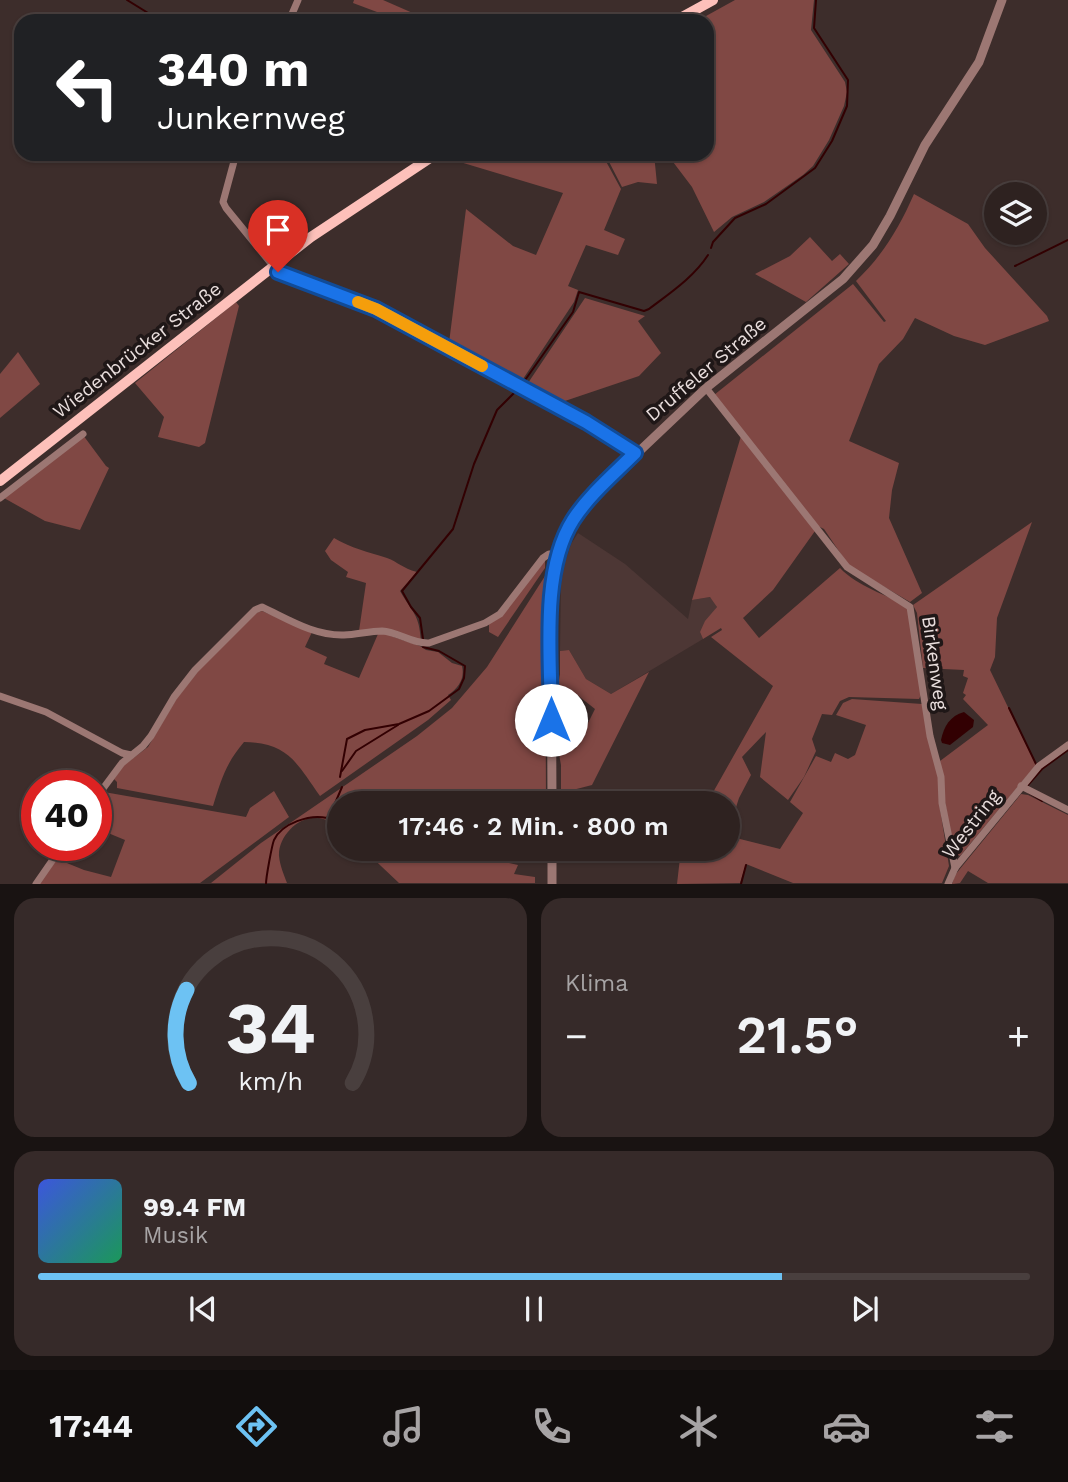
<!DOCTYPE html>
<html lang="de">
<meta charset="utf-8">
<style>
body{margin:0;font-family:"Work Sans",sans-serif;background:#362a29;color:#f1f3f6;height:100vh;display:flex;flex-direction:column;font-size:26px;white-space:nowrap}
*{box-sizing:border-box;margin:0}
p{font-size:23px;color:#a7a4a5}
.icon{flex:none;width:38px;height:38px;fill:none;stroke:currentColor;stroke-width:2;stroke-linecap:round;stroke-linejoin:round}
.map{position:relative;height:884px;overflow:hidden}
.sheet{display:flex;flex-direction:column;gap:14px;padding:14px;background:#191312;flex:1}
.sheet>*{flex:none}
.banner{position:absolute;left:14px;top:14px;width:700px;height:147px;border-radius:21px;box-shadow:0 2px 5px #0004,0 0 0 2px #493f3e;background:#202124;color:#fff;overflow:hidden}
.buttons{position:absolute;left:984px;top:182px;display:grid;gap:14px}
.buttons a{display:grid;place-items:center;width:63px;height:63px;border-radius:50%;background:#2e2220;box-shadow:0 2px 5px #0004,0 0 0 2px #493f3e;font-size:35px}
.speed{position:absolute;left:21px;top:770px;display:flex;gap:14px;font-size:35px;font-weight:700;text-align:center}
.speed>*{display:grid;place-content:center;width:91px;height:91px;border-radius:50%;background:#2e2220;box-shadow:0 2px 5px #0004,0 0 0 2px #493f3e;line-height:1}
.speed .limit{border:10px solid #d22;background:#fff;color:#111}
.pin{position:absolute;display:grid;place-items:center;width:60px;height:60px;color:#fff;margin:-72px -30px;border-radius:50% 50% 50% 0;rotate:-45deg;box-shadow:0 0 7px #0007}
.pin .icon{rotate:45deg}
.me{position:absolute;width:77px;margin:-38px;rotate:0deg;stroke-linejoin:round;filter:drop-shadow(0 0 5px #0008)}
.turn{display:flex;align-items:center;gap:24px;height:147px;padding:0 28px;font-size:32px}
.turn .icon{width:91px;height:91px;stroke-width:2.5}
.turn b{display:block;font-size:49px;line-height:60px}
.big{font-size:52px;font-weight:600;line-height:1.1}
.sheet .card{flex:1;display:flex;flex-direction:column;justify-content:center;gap:10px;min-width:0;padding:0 24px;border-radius:21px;background:#362a29}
.sheet .dial{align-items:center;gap:0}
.dial svg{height:182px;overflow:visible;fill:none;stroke:#493f3e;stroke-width:7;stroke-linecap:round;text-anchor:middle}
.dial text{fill:#f1f3f6;stroke:none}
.song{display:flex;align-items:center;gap:21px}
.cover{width:84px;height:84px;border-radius:10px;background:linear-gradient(135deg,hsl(230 70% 55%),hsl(150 70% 35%))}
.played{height:7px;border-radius:4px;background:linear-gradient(90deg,#6dc2f3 75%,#493f3e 75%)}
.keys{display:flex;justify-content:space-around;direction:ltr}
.heat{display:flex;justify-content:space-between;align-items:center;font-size:38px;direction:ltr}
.sheet .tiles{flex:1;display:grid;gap:14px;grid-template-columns:1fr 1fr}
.card:last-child{grid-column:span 2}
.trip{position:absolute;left:327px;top:791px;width:413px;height:70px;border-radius:35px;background:#2e2220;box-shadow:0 2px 5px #0004,0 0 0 2px #493f3e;font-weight:600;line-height:70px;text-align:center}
.tab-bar{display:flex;height:112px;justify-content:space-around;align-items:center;background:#120e0d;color:#a7a4a5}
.tab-bar .icon{width:49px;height:49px}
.tab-bar .current{color:#6dc2f3}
.tab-bar b{font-size:32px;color:#f1f3f6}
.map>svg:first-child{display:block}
.built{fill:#4d3735}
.green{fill:#804844}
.water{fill:#320002}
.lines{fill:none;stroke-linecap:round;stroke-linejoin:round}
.stream{stroke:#320002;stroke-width:2}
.minor{stroke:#9c7773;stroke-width:7}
.tertiary{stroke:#9c7773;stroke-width:9}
.primary{stroke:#fdc0ba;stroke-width:10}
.route-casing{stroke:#114b97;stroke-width:18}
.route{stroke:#1a73e8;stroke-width:12}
.slow{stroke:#f59e0b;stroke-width:12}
.labels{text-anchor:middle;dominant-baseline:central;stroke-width:7;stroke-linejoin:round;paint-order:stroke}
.street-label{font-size:19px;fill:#e9dedd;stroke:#1f1717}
</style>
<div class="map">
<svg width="1068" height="884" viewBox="0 0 1068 884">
<rect width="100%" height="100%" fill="#3d2d2b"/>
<polygon class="built" points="578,533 625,564 688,619 692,600 710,597 714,601 717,607 700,632 703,639 611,694 586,679 569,650 560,651 561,584 564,565 571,544"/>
<g class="green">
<polygon points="354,0 383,0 431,21 401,21 353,3"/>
<polygon points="735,0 814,0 811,30 845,82 847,92 844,106 829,140 813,166 803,175 764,202 732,217 714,232 692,187 667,154 707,154 707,21 697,21"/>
<polygon points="458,154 602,154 621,189 604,230 625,239 618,255 586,245 568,286 578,290 574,302 521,382 449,343 466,209 513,246 536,255 563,193 450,159"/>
<polygon points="605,154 654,154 657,184 638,182 622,187"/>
<path d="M914 194 968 224 985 248 1047 316 1049 321 985 345 954 336 915 318 903 339 879 364 849 441 899 463 892 490 889 518 922 593 910 602 849 566 824 529 818 526 714 395 853 284 884 322 886 321 856 281C883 255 899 228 914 194Z"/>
<polygon points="810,237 832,261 840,254 849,264 806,302 755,274 790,256"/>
<polygon points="585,298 645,316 638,321 661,353 639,376 559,403 526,386"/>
<polygon points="236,302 239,306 205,443 199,447 158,437 164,417 135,383"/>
<polygon points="18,352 40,384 0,418 0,374"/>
<polygon points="83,435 106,466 109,468 80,530 45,521 4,498"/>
<path d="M741 436 815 531 773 590 743 618 759 638 840 568C858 587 886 594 908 607L921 695 919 699 849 697 840 701 832 715 822 714 812 739 816 751 804 777 788 800 760 777 766 732 742 757 751 775 739 798 728 832V803H707L773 686 711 637 722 630 721 628 703 639 700 632 705 621 717 607 710 597 692 600Z"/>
<polygon points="1032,522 997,618 995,657 990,670 1036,765 960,856 954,853 945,802 940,761 988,725 963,699 966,695 963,693 968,678 963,676 964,670 923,668 917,613 913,605"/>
<path d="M334 538C351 548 368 552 387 558 398 562 402 568 417 572L400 591C413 614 419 613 421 641L359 631 366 583 346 577 348 572 331 560 325 551Z"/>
<polygon points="545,560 545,568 498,637 489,632 489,624"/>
<path d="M545 576 546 803H340L339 827C333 823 326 819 319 818 298 815 278 837 279 856 280 866 284 875 287 883H211L261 843 417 736 452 708 487 667Z"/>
<path d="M262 611 312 632 305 647 327 657 324 664 359 678 378 634H385L420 646 426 650 438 652 452 663 462 666C465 678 459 688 448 695L451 700 428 720 320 796C296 762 288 743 244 742 226 763 221 780 213 806L117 788V782L114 779 124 765 148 747 177 698 203 665 256 613Z"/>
<polygon points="569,650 586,679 611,694 649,672 592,785 561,793 561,765 558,749 575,749 595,709 576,694 557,693 560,674 560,651"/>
<polygon points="852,699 922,704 939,779 939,802 949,866 942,883 793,883 746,864 740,883 677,884 681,849 728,849 728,836 780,849 803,813 790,802 816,756 831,762 835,753 848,759 855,755 866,725 836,715 843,703"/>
<polygon points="274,791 289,817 200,883 39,884 57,859 84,870 111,877 125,840 96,828 96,803 104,792 246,817 250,808"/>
<polygon points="1021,794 1028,795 1068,815 1068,883 988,883 968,871 960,883 952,884 955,875"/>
<polygon points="363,849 506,849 504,862 518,865 514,874 535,877 535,883 537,883 399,883"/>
</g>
<path class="water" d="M964 712 974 720 973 727 950 745 942 743 941 740C944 726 950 716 964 712Z"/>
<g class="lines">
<g class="stream">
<polyline points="127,0 161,21"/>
<polyline points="711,248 713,242 735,218 766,204 815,168 832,141 847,106 848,80 814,28 816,0"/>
<polyline points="1015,266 1068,240"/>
<path d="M523 383 573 312 579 292 644 311 649 309C670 293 694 277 708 255"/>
<polyline points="423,639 420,618 411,607 402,591 453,529 474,464 497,410 517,390"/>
<polyline points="1009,708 1036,764"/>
<polyline points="342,771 356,751 398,725"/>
<polyline points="340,777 347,739 365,730 399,724 429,711 459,689 464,678 465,666 439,651 423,647"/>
<polyline points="1028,785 1042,769 1068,750"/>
<polyline points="1029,793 1042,801"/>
<polyline points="333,808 342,787"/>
<path d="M266 884C266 877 272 845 274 840 282 823 310 814 327 818L330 813"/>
<polyline points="741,884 746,865"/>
</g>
<g class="minor">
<polyline points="289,21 298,0"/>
<polyline points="236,154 223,202 226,208 278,272 376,309 587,422 635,453"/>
<polyline points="706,388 847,567 910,607 930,736 941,777 942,803 955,868"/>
<polyline points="0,498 83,434"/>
<polyline points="0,696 46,712 122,753 131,755"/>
<polyline points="1021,786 1068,810"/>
<path d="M96 798 122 763 143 746 151 736 174 697 195 670 255 610 262 607C288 619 314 636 344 635 356 635 369 631 382 631 399 632 412 644 429 643L485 623 500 614 543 558 549 554H557"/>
<polyline points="36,884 63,845"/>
<polyline points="948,884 955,868 1039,766 1068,745"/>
</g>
<g class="tertiary">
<polyline points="552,803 551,591 556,560 561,544 573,521 591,497 706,388 843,279 873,245 890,216 925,145 979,62 1002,0"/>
<polyline points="552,849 552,884"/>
</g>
<g class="primary">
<polyline points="675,21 713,0"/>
<polyline points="0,481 311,237 436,154"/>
</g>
</g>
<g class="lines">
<defs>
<path id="route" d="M278 272 376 309 586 422 635 453C614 474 589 495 573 520 540 572 551 660 551 720"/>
</defs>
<use href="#route" class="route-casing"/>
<use href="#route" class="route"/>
<polyline class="slow" points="358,302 376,309 482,366"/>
</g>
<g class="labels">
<g class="street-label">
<text transform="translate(137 350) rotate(-38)">Wiedenbrücker Straße</text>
<text transform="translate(706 369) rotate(-40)">Druffeler Straße</text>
<text transform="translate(935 663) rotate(82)">Birkenweg</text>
<text transform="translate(971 824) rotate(-52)">Westring</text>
</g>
</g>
</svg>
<div class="buttons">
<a><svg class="icon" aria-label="layers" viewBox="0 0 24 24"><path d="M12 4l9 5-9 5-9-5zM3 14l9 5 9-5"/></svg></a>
</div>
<div class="speed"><div class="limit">40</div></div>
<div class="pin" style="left:278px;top:272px;background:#d93025"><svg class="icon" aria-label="arrive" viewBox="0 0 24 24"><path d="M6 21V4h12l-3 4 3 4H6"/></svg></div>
<svg class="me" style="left:551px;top:720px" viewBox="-20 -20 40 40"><circle r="19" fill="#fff"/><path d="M0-13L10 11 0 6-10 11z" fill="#1a73e8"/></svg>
<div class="trip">17:46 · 2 Min. · 800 m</div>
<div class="banner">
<div class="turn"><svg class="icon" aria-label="left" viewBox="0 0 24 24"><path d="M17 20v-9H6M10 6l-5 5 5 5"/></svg><div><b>340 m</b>Junkernweg</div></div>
</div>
</div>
<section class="sheet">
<div class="tiles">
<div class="card dial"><svg viewBox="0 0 100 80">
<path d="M14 69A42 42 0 1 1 86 69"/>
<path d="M14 69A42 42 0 0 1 13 28" stroke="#6dc2f3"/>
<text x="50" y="56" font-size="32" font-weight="700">34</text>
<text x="50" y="72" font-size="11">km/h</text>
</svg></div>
<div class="card"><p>Klima</p>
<div class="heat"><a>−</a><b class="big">21.5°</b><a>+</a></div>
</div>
<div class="card">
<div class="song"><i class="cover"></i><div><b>99.4 FM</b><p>Musik</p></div></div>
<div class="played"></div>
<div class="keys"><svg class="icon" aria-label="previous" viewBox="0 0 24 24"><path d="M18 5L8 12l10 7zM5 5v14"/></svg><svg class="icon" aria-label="pause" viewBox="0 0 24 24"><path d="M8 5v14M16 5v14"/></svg><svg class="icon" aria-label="next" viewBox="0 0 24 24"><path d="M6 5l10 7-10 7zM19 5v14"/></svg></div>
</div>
</div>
</section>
<nav class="tab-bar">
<b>17:44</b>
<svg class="icon current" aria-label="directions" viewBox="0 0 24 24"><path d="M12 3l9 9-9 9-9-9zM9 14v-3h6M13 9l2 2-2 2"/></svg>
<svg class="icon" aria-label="music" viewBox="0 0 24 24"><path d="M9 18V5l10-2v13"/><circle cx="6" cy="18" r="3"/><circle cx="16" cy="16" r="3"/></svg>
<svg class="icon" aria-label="phone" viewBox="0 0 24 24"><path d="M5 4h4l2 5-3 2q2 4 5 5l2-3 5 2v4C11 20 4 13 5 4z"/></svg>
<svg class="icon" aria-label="climate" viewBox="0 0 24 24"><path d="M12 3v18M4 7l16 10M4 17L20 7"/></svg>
<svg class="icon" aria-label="car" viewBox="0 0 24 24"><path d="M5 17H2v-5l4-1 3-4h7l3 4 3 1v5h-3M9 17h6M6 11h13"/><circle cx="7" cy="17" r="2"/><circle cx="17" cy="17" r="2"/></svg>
<svg class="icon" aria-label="filters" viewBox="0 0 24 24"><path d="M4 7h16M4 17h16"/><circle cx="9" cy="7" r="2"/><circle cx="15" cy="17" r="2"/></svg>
</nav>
